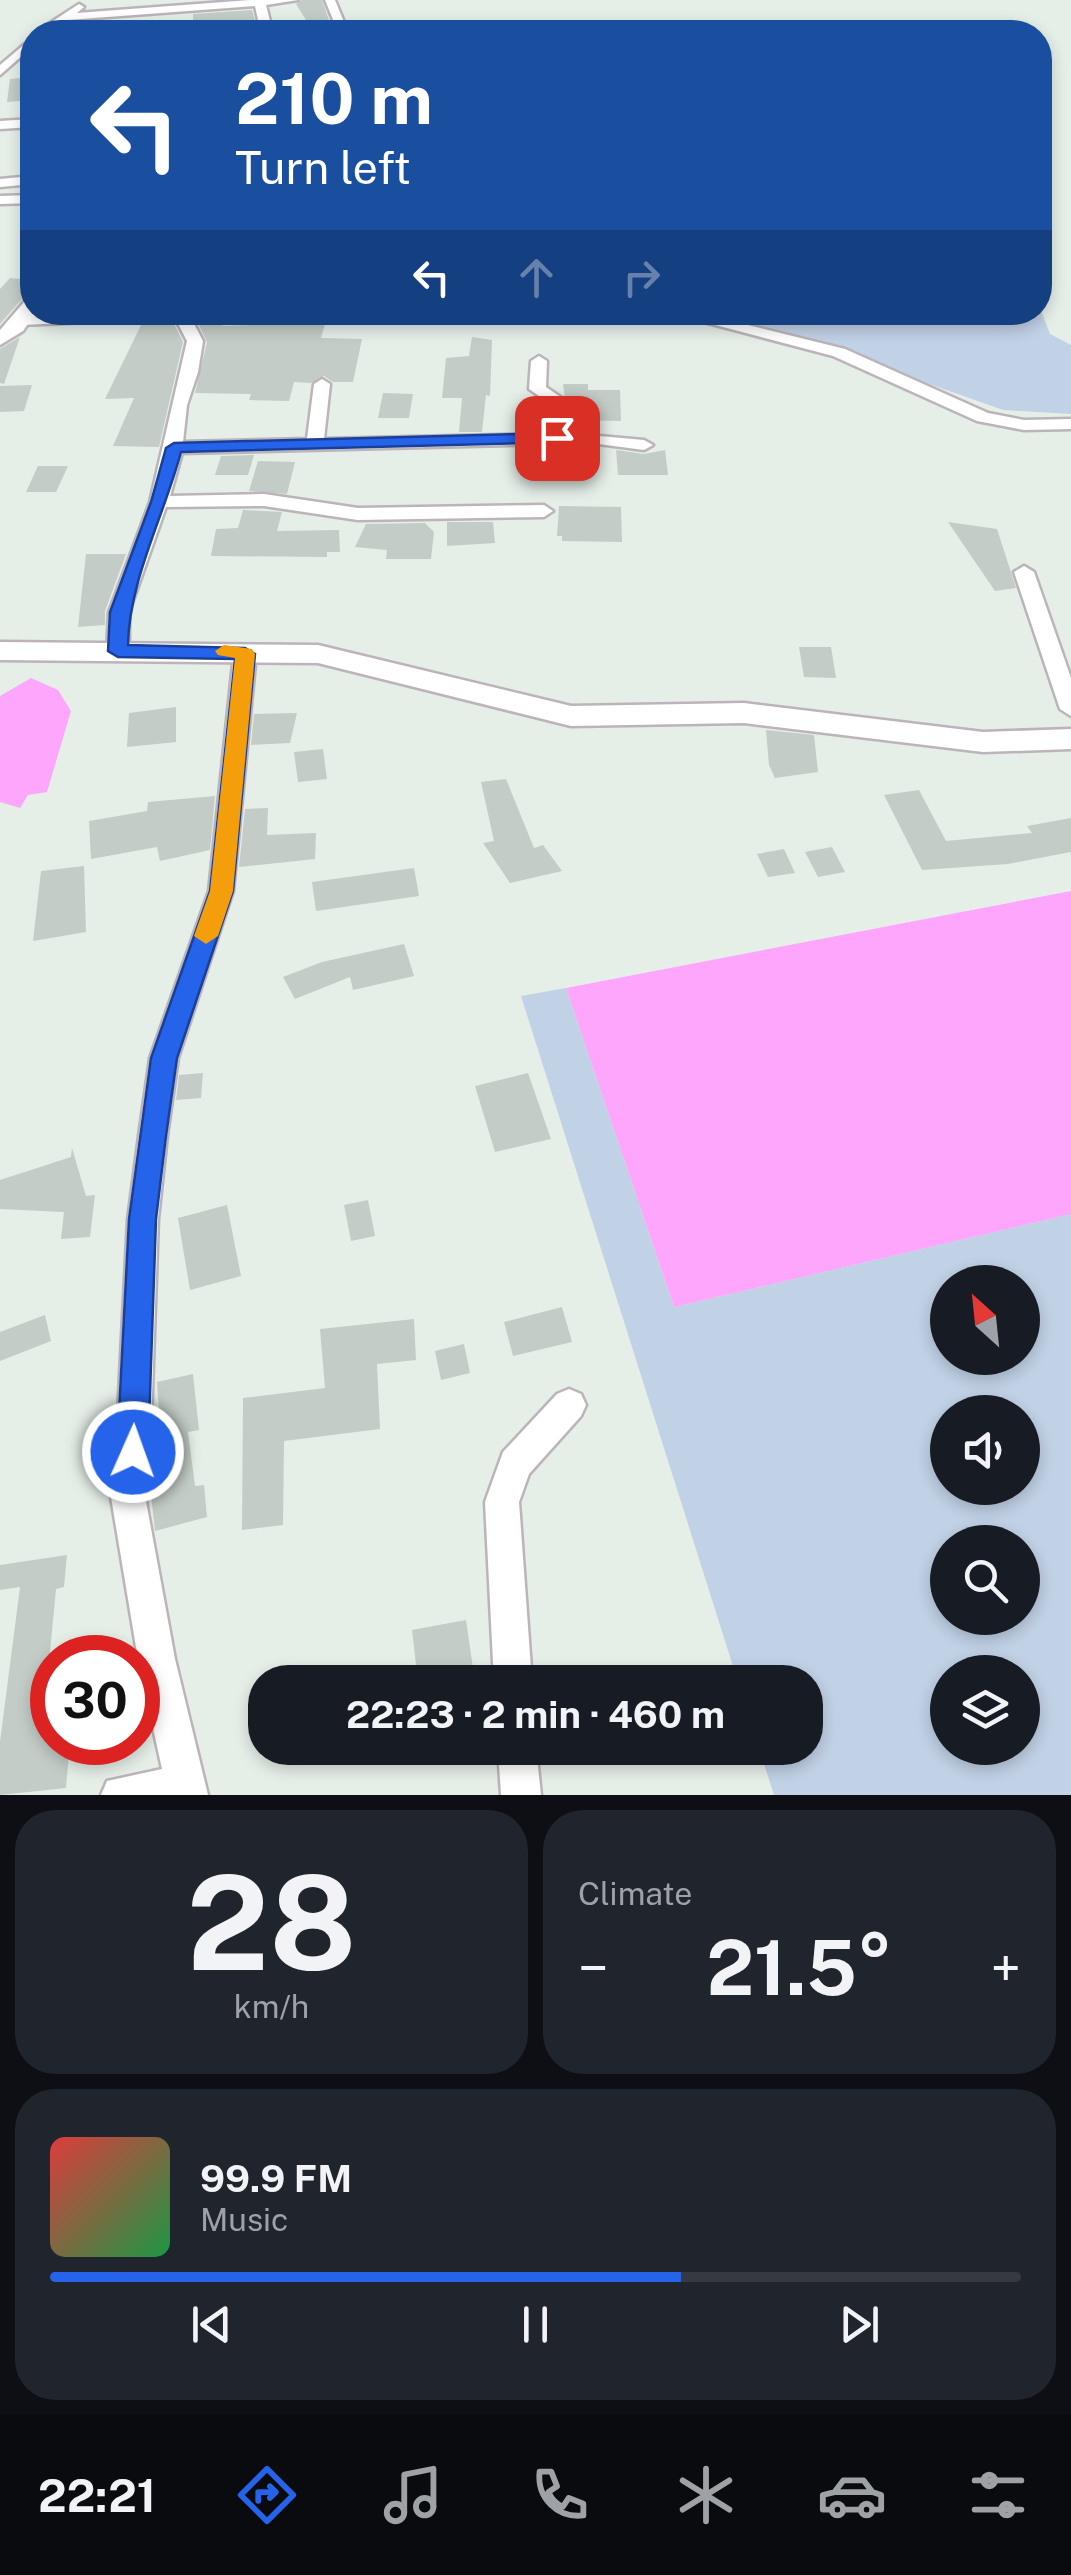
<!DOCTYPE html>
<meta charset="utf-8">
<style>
body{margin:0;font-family:"Public Sans",sans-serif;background:#20242c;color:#f1f3f6;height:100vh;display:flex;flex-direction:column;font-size:38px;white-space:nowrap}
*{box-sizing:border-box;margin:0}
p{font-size:32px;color:#9ea1a6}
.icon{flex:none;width:55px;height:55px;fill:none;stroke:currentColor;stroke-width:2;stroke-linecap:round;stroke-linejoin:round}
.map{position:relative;height:1795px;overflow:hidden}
.sheet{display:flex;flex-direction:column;gap:15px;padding:15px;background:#0d0f14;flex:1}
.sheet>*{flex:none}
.banner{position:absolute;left:20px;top:20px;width:1032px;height:305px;border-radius:40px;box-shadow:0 5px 15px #0003;background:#1a4fa0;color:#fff;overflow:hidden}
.needle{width:65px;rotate:333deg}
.tools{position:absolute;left:930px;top:1265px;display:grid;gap:20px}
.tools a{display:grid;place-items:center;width:110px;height:110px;border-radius:50%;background:#171b24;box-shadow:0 5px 15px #0003;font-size:50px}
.speed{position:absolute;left:30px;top:1635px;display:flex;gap:20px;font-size:50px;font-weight:700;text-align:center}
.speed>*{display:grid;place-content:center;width:130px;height:130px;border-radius:50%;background:#171b24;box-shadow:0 5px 15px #0003;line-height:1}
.speed .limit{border:15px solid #d22;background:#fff;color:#111}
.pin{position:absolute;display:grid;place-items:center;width:85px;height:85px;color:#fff;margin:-42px;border-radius:20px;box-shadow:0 5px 15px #0006}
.me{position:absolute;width:110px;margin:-55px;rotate:2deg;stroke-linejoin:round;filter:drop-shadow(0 0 8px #0008)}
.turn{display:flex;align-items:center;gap:35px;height:210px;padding:0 50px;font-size:45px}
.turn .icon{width:130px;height:130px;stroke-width:2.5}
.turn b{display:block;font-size:70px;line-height:85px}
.lanes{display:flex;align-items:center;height:95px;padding:0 50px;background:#0003;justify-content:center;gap:50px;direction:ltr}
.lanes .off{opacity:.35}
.big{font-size:75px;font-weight:700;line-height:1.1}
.sheet .tile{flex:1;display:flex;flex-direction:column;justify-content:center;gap:15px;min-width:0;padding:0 35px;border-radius:40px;background:#20242c}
.sheet .dial{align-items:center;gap:0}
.dial b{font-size:130px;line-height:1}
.song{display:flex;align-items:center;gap:30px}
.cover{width:120px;height:120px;border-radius:15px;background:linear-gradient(135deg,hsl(0 70% 55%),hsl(140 70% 35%))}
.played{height:10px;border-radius:5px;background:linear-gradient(90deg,#2563eb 65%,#363941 65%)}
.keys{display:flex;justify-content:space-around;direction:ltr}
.heat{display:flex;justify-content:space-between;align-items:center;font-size:55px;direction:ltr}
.sheet .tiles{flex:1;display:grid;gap:15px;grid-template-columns:1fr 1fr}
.tile:last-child{grid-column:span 2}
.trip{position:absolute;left:248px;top:1665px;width:575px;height:100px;border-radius:40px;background:#171b24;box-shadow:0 5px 15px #0003;font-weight:700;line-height:100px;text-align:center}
.dock{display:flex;height:160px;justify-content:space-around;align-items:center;background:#090b0e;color:#9ea1a6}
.dock .icon{width:70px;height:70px}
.dock .active{color:#2563eb}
.dock b{font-size:45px;color:#f1f3f6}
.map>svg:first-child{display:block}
.green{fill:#c1d1e6;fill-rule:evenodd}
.water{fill:#fea5fc}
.building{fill:#c3ccc6}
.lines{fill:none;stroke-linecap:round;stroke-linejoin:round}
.minor-casing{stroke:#bbb5ba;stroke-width:5}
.tertiary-casing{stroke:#bbb5ba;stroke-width:5}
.secondary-casing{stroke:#bcb3bb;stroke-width:5}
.minor{fill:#fff;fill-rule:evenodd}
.tertiary{fill:#fff;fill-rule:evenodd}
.secondary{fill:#fff;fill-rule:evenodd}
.route{fill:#2563eb;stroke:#184099;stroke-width:2.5}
.slow{fill:#f59e0b}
</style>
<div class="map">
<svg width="1071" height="1795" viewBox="0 0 1071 1795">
<rect width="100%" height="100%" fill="#e5efe8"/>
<g class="green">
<polygon points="1040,308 1050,334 1071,345 1071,414 1003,410 839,352 687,313 1040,312"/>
<path d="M566 988 674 1307 1071 1214V1795H774L759 1748H805V1682H738L521 996ZM948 1282H1022V1358H948ZM948 1412H1022V1488H948ZM948 1542H1022V1618H948ZM948 1672H1022V1748H948Z"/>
</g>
<g class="water">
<polygon points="31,678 58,690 71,711 47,792 28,795 20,808 0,802 0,696"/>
<polygon points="1071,891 1071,1214 674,1307 566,988"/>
</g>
<g class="building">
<polygon points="302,0 322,0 330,23 309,25 296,4"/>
<polygon points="252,10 258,32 193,32 193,14"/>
<polygon points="32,77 32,100 7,102 10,79"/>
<polygon points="10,278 32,280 32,296 22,299 0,324 0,289"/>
<polygon points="284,314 328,314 321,338 362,339 353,382 333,382 324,376 311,383 294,382 289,401 249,400 251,394 195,393 207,342 197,321 215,316 214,321 224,321 223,326 281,324"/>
<polygon points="173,322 183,342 159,447 113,446 134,398 105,399 142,323"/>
<polygon points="20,337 4,384 0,383 0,349"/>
<polygon points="472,337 492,340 490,396 486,395 482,432 459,432 462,398 442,398 446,358 469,356"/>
<polygon points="563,384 588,384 588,390 620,390 621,421 568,420"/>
<polygon points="32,385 24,411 0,412 0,386"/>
<polygon points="383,393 413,394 409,418 378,418"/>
<polygon points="616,450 644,454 665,450 668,475 618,475"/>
<polygon points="254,455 248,475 215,475 221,456"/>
<polygon points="258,461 295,462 287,494 249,491"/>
<polygon points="38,466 68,466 56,492 26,492"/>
<polygon points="559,506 621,507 622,542 562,541 562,536 557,536"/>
<polygon points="243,510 282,512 277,531 339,530 340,552 327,552 327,557 211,556 216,529 238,528"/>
<polygon points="447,522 493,522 495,543 447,546"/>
<polygon points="948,522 997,529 1016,588 995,591"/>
<polygon points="425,523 434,532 431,559 386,559 387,550 355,547 366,524"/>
<polygon points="86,554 126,554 105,611 105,625 78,627"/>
<polygon points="799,647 831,647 836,678 804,677"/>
<polygon points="176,707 176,742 127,747 129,713"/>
<polygon points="297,713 290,743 251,745 254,714"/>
<polygon points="766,730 814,735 818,772 775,778 769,765"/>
<polygon points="323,749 327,779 298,782 294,752"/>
<polygon points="506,779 534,848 543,845 562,871 510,883 483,843 494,841 481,782"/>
<polygon points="919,790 946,841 1032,833 1027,826 1071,818 1071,852 1008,864 922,870 884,795"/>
<polygon points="215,796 210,850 160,861 157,847 91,859 89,821 147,811 148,802"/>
<polygon points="268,808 267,835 316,833 315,859 239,867 245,809"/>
<polygon points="832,847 845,872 818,877 805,852"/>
<polygon points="784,849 795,873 768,877 757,854"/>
<polygon points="84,866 86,932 33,941 41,871"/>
<polygon points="414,868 419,896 316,911 312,882"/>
<polygon points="404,944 414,976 353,990 350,977 295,999 283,977 322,962"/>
<polygon points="203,1073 201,1098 176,1100 179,1075"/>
<polygon points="528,1073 551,1139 495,1152 475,1086"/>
<polygon points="72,1148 86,1196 95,1195 90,1237 61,1239 64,1212 0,1209 0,1180 71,1157"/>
<polygon points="368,1200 375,1236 351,1241 344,1205"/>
<polygon points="227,1205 241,1276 190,1290 178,1218"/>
<polygon points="562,1307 572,1342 513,1356 504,1322"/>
<polygon points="45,1315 51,1341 0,1361 0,1332"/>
<polygon points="414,1319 416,1360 377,1364 380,1429 284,1441 283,1525 242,1530 243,1398 325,1388 320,1329"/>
<polygon points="464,1344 470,1373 441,1380 435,1351"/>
<polygon points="193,1374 199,1430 188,1432 195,1486 204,1485 207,1517 155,1531 149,1475 151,1465 163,1462 157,1382"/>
<polygon points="67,1555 64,1587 56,1589 48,1673 52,1673 52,1742 70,1742 66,1788 0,1795 0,1742 20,1587 0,1590 0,1565"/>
<polygon points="466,1620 475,1682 418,1682 412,1630"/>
</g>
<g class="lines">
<defs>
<g id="minor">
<polygon points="250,0 298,0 266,5 272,29 266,32 260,29 255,6 67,20 49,32 36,32 79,4 84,7 77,13"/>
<polygon points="325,0 335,0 348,32 338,32"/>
<polygon points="32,38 32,47 0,75 0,65"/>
<polygon points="32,119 32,127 0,129 0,121"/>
<polygon points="32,176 32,184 0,187 0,179"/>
<polygon points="32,195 32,203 0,204 0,196"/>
<polygon points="87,312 218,312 191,318 203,341 198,372 187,405 183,442 307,439 314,384 322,379 330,384 324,439 548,434 545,400 529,389 531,361 539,356 547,361 546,387 562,398 565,433 644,440 653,445 644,450 591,443 182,453 170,496 264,494 358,508 544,505 553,511 544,517 358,520 264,506 166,507 129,612 129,651 118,657 107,651 109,612 150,502 187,341 175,318 21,325 13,320 21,315"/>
<polygon points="666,312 695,312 845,349 988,413 1024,420 1071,419 1071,429 1024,430 977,421 833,356"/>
<polygon points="1024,566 1034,572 1071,678 1071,716 1060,709 1014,572"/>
<polygon points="245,647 256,654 233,891 178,1058 167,1136 158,1219 150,1452 143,1485 175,1659 208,1795 101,1795 107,1781 162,1769 138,1659 109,1485 116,1452 128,1219 139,1136 150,1058 209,891 234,654"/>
<polygon points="569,1389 581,1394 586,1405 581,1416 529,1474 519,1502 532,1682 494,1682 485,1502 503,1452 557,1394"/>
<polygon points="498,1748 536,1748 541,1795 501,1795"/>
</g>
<polygon id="tertiary" points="32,299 32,312 36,312 23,331 0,345 0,330 25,301"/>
<polygon id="secondary" points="0,642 318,645 571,706 744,703 983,732 1071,729 1071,749 983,752 744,723 571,726 318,663 0,660"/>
</defs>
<use href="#minor" class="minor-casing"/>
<use href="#tertiary" class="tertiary-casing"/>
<use href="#secondary" class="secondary-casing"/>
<use href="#minor" class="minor"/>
<use href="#tertiary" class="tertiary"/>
<use href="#secondary" class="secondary"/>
</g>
<path class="route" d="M557 433 565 438 563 442 181 452C164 516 129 580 128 645L245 648 255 654 233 891 177 1058 166 1136 156 1219 148 1452 144 1463 133 1468 122 1463 117 1452 129 1219 151 1058 210 891 235 659 118 657 108 651 110 612 151 502 166 448 174 443Z"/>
<polygon class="slow" points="224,645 252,649 255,654 233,891 218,936 206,944 194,936 210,891 235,658 218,655 215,651"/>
</svg>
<div class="tools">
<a><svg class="needle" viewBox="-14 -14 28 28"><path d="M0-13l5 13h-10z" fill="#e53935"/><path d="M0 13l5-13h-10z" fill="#9ea1a6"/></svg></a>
<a><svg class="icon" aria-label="sound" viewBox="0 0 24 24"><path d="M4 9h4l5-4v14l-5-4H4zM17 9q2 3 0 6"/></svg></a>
<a><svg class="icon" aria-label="search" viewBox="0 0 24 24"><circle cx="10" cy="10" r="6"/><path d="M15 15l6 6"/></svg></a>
<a><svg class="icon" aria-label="layers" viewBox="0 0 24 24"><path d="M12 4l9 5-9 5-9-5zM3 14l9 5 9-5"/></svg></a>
</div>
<div class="speed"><div class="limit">30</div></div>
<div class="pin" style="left:557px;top:438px;background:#d93025"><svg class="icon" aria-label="arrive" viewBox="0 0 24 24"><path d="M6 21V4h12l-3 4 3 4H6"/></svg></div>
<svg class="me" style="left:133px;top:1452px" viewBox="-20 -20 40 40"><circle r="17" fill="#2563eb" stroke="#fff" stroke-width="3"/><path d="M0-11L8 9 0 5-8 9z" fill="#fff"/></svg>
<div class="trip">22:23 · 2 min · 460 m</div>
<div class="banner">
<div class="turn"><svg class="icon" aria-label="left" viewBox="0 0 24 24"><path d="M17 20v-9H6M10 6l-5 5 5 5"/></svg><div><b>210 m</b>Turn left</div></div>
<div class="lanes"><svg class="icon" aria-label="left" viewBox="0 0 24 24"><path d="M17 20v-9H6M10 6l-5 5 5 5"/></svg><svg class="icon off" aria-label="ahead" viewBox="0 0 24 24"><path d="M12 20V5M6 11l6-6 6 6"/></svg><svg class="icon off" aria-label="right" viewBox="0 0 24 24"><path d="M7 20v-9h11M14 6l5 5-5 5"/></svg></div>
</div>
</div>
<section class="sheet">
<div class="tiles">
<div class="tile dial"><b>28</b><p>km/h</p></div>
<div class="tile"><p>Climate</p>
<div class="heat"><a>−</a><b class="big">21.5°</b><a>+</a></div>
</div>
<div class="tile">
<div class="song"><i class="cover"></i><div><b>99.9 FM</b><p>Music</p></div></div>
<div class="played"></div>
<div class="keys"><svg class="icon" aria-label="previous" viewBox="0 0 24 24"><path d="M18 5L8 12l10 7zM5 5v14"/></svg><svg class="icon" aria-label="pause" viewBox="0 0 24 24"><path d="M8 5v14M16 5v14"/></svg><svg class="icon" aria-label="next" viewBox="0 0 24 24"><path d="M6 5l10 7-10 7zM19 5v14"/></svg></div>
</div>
</div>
</section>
<nav class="dock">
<b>22:21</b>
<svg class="icon active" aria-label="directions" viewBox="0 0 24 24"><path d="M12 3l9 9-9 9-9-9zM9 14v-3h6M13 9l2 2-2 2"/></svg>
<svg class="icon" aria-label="music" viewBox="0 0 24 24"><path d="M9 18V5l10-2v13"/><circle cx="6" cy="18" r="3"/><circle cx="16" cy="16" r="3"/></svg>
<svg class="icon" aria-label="phone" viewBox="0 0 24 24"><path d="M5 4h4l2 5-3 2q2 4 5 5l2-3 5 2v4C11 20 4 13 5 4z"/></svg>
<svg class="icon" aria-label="climate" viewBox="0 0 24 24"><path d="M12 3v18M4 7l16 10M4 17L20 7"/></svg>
<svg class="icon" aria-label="car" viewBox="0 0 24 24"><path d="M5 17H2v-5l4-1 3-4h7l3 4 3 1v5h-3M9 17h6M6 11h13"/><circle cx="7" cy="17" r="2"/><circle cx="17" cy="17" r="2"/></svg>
<svg class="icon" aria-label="filters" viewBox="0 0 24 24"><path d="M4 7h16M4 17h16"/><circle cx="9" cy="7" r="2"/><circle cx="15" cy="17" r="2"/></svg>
</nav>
